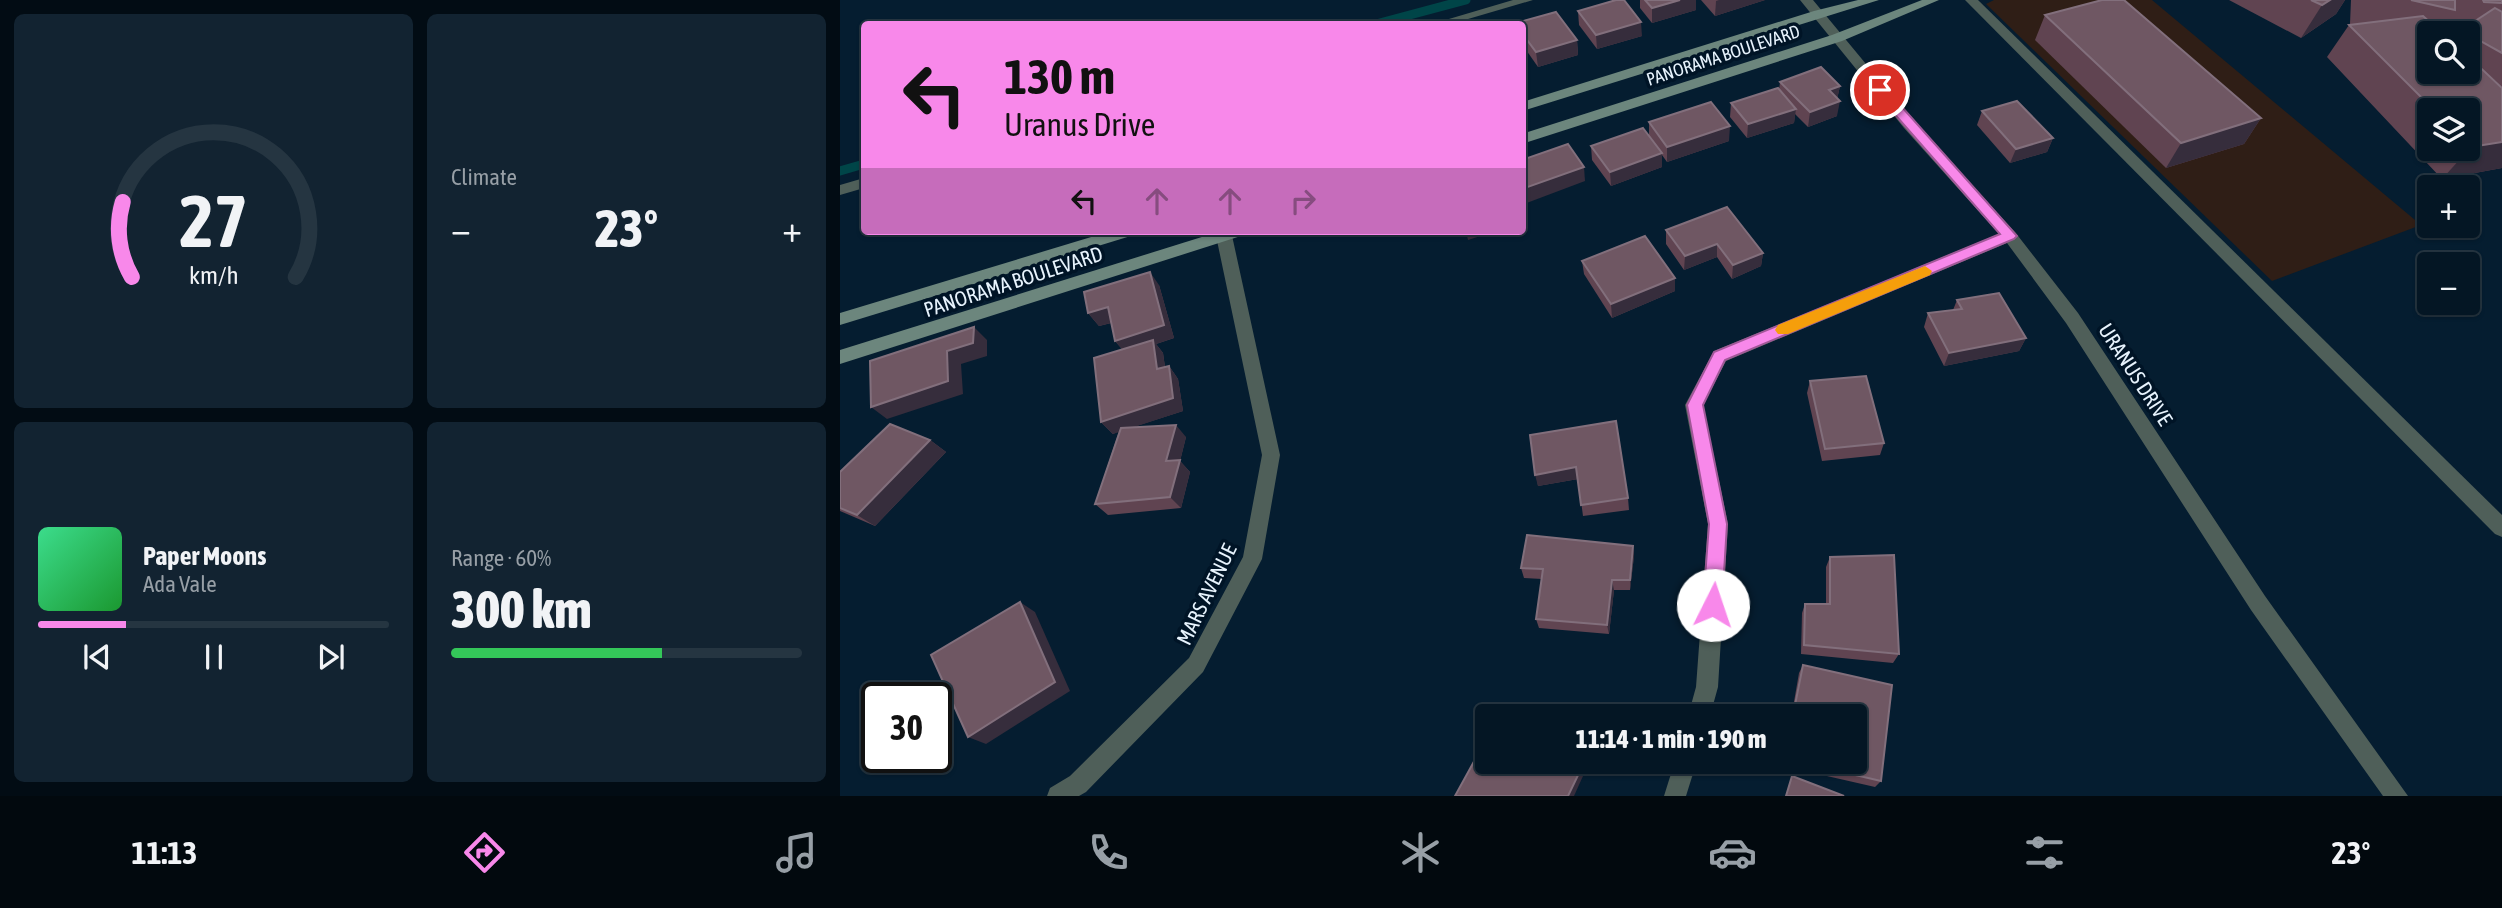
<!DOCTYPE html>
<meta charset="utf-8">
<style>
body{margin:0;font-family:"Asap Condensed",sans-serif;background:#122331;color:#f1f3f6;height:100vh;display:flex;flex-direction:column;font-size:26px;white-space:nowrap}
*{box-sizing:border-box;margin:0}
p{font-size:23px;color:#979fa6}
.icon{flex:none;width:38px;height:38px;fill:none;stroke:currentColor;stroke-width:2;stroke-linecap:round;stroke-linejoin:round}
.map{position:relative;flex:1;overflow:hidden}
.drawer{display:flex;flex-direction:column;gap:14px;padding:14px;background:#020c14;width:840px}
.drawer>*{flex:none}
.top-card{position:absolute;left:21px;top:21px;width:665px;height:214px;border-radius:7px;box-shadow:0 2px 5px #0004,0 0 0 2px #253541;background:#f888ea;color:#111;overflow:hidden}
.buttons{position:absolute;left:1577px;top:21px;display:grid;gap:14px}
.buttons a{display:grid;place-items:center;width:63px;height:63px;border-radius:7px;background:#041624;box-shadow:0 2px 5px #0004,0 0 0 2px #253541;font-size:35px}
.speed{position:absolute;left:21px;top:682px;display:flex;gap:14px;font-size:35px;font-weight:700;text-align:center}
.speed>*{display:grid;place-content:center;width:91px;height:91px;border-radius:50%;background:#041624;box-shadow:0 2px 5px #0004,0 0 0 2px #253541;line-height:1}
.speed .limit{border:4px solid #111;border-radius:10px;background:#fff;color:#111}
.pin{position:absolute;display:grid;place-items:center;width:60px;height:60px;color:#fff;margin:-30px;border:4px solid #fff;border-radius:50%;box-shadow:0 2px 7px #0007}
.me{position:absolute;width:77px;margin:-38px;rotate:4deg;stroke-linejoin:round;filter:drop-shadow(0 0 5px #0008)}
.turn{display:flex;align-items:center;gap:24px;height:147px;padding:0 28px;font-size:32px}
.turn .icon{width:91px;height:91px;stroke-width:2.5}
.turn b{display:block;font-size:49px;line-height:60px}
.lanes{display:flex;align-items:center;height:66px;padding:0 28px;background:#0003;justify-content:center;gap:35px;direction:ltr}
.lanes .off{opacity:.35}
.big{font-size:52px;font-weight:800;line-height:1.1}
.drawer .card{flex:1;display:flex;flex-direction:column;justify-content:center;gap:10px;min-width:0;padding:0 24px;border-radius:10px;background:#122331}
.drawer .dial{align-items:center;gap:0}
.dial svg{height:182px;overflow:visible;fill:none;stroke:#253541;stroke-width:7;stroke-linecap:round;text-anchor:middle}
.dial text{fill:#f1f3f6;stroke:none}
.song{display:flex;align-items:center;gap:21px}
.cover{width:84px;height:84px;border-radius:10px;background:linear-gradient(135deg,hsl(150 70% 55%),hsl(130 70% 35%))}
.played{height:7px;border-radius:4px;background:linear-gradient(90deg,#f888ea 25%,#253541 25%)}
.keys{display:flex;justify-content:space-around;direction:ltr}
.heat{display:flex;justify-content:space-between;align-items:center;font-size:38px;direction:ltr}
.charge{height:10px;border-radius:5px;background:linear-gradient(90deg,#34c759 60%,#253541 0)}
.drawer .tiles{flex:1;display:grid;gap:14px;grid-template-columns:repeat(2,1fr)}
.trip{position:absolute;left:635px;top:704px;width:392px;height:70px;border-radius:7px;background:#041624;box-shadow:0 2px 5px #0004,0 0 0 2px #253541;font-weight:800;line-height:70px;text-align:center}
.tab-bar{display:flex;height:112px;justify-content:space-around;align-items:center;background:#02090e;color:#979fa6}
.tab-bar .icon{width:49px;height:49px}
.tab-bar .current{color:#f888ea}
.tab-bar b{font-size:32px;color:#f1f3f6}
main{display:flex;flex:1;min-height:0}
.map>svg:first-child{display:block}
.commercial{fill:#2f1e16}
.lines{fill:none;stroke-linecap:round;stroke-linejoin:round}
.stream{stroke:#004548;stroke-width:9}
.lane{fill:#4f5f59;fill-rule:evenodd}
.street{fill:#4f5f59;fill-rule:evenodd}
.secondary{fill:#6c867d;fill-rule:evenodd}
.wall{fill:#604451;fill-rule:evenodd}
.shaded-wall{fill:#362d3c}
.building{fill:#6f5763;stroke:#826f7c;stroke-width:2}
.route{fill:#f888ea;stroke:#a15898;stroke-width:2}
.slow{fill:#f59e0b}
.labels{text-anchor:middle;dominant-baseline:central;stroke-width:7;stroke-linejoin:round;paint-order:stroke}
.far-street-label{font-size:18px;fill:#e7f3fd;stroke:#001426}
.street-label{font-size:21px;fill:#e7f3fd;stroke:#001426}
</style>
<main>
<section class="drawer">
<div class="tiles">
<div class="card dial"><svg viewBox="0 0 100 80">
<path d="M14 69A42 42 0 1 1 86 69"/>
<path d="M14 69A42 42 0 0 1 10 36" stroke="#f888ea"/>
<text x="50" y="56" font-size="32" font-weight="700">27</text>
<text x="50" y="72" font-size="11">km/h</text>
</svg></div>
<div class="card"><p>Climate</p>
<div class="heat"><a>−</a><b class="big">23°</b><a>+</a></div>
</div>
<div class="card">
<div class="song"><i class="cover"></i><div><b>Paper Moons</b><p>Ada Vale</p></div></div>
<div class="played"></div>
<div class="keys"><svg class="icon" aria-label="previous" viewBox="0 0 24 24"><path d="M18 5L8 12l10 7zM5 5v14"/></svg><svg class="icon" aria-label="pause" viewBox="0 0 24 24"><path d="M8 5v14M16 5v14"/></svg><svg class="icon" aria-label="next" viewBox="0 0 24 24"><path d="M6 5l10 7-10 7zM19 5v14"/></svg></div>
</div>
<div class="card"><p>Range · 60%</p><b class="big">300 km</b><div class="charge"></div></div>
</div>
</section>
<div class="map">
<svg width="1662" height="796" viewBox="0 0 1662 796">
<rect width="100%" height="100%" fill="#051d30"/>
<polygon class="commercial" points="1154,0 1312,0 1581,225 1432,281 1146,4"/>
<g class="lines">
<g class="stream">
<polyline points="536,24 626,0"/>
<polyline points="0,171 24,164"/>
</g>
<g class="lane">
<polygon points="673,0 693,0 611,24 592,24"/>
<polygon points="1125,0 1138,0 1662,515 1662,537 1655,534"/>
<polygon points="24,178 24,188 0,195 0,185"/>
</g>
<g class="street">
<polygon points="960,0 973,0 1074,122 1175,232 1238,313 1425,596 1568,796 1543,796 1411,610 1226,323 1167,243 886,361 863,405 888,524 878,687 870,716 848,716 856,687 868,524 845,405 874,351 1159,234 1064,128"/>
<polygon points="375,231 391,231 440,455 422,559 363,672 246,792 239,796 207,796 210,788 230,776 349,658 403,557 422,455"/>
<polygon points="835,761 857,761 846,796 824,796"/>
</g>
<g class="secondary">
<polygon points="1018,0 1039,0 682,111 682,102 974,11"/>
<polygon points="1082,0 1099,0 1002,41 682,144 682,134 992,35"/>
<polygon points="271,231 297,231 294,235 0,325 0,313"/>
<polygon points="381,231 407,231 404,235 0,364 0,350"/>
</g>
</g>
<g class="wall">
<polygon points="800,0 856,0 856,10 812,23 800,8"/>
<polygon points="861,0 925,0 875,16"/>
<polygon points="1389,0 1505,0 1496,14 1461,38"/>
<path d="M1511 0H1662V168L1602 179 1487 57 1509 25H1514L1510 24ZM1608 19 1617 33H1628V72L1599 31ZM1589 110H1628V149H1589Z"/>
<polygon points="738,11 802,36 757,49 739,25"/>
<polygon points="1205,15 1421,118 1404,144 1326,168 1195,40"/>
<polygon points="682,24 737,40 738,55 698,67 682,44"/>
<polygon points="940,82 1000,86 997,99 997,116 968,127 955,114 954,123 907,138 890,117 891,103 939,90"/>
<polygon points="1142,111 1213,138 1207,152 1170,163 1137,125"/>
<polygon points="809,122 889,141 827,162 822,155 822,167 771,186 752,160 751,146 809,136"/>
<polygon points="826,230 923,253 921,266 892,279 877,257 844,270 826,244"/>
<polygon points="742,261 835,291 772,318 744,274"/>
<polygon points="319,285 334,338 316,344 323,353 325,367 329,366 338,379 343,411 293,427 346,437 340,461 350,472 341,508 268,515 255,504 279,431 273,434 261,422 282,349 275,341 271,323 259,326 248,313"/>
<polygon points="1117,300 1186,338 1179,351 1104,366 1084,327 1088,313 1113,310"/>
<polygon points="970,381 1044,443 1040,455 982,461 967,393"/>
<polygon points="690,435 788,498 789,510 743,516 738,479 698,486"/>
<polygon points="90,440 106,452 35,526 0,511 0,472"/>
<polygon points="793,546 794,556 790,590 774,590 769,634 699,628 696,619 702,579 684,578 681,568"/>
<polygon points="990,557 1059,654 1053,663 961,654 962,613 965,604 986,604 986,567"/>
<polygon points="963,665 1052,685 1041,781 1035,787 965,771 966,761 1015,761 1015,716 965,716 952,713 959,673"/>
</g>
<g class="shaded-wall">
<polygon points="840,0 856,0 856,10 812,23 812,8"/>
<polygon points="879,0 925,0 875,16 876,1"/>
<polygon points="1490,0 1505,0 1496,14 1461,38 1482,5"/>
<polygon points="801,22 802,36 757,49 756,35"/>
<polygon points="737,40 738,55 698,67 696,52"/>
<polygon points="1000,86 997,100 989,90"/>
<polygon points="1000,101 997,116 968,127 970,112"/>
<polygon points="956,109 954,123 907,138 908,124"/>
<polygon points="1421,118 1404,144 1326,168 1341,143"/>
<polygon points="890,126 889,141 827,162 827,147"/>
<polygon points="1213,138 1207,152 1170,163 1176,149"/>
<polygon points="1662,142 1662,168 1602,179 1631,147"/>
<polygon points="822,153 822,167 771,186 770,172"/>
<polygon points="744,167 745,181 684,204 682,189"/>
<polygon points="139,231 160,231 143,236"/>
<polygon points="626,231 656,231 628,240"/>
<polygon points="877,244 877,257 844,270 845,256"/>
<polygon points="923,253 921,266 892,279 893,265"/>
<polygon points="310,272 319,285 334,338 316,344 323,353 327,382 286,354 275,341"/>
<polygon points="835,278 835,291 772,318 771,304"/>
<polygon points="268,307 279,321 259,326 248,313"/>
<polygon points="134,327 147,340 147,356 121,364 123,394 47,419 31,407 107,351"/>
<polygon points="1186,338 1179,351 1104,366 1109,353"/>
<polygon points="329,366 338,379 343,411 273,434 261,422"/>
<polygon points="336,425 346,437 340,461 350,472 341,508 330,497 326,461"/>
<polygon points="90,440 106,452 35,526 17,515"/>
<polygon points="736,467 738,479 698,486 695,475"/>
<polygon points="793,546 794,556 790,590 790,580"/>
<polygon points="772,580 774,590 769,634 767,625"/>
<polygon points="180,602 195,612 230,691 146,744 128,737"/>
<polygon points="741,769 743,776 734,796 728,796"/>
</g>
<g class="building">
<polygon points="776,0 784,0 801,22 756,35 738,11"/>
<polygon points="805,0 840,0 812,8"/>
<polygon points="1262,0 1284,0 1421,118 1341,143 1205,15"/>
<polygon points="1471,0 1490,0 1482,5"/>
<polygon points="1571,0 1615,0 1615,10"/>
<polygon points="1643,0 1662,0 1662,3 1644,2"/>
<polygon points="1655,8 1662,12 1662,53 1628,34 1628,33 1620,31"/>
<polygon points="716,12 737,40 696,52 682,33 682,24 677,24 676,23"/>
<polygon points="1583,16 1602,33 1589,33 1589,72 1628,72 1628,56 1662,88 1662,142 1631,147 1628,144 1628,110 1594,110 1509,25"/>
<polygon points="981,67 1000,86 989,90 1000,101 970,112 940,82"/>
<polygon points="938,88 956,109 908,124 891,103"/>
<polygon points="1177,101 1213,138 1176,149 1142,111"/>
<polygon points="871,102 890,126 827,147 809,122"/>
<polygon points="803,128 822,153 770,172 751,146"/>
<polygon points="728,144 744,167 682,189 682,160"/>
<polygon points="887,207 923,253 893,265 877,244 845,256 826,230"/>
<polygon points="805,236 835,278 771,304 742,261"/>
<polygon points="310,272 324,325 275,341 268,307 248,313 244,292"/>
<polygon points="1159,293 1186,338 1109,353 1088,313 1122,309 1117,300"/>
<polygon points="134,327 133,343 107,351 108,381 31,407 30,361"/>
<polygon points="313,340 317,369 329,366 333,398 261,422 254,358"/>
<polygon points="1026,376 1044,443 985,449 970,381"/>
<polygon points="776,421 788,498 741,505 736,467 695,475 690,435"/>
<polygon points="50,424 90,440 17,515 0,508 0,472"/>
<polygon points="336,425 326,461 340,460 330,497 255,504 281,428"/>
<polygon points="687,535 793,546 790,580 772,580 767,625 696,619 703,569 681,568"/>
<polygon points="1054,555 1059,654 964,645 965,604 990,604 990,557"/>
<polygon points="180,602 215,682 128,737 91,655"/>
<polygon points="963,665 1052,685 1041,781 968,764 969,761 1015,761 1015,716 975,716 976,710 955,705"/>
<polygon points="648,736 648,761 723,761 741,769 728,796 615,796"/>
<polygon points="952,776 1004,796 946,796"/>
</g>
<polygon class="route" points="1040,87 1045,88 1177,236 1174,239 885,360 863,405 887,524 882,605 879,612 873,614 866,612 863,605 869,524 847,405 874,352 1160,234 1036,93 1036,88"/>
<polygon class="slow" points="1085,266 1092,271 1090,275 948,334 938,334 935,330 938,325"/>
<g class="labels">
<g class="far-street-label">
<text transform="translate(883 55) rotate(-18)">PANORAMA BOULEVARD</text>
</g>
<g class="street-label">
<text transform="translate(173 281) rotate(-18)">PANORAMA BOULEVARD</text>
<text transform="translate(1296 374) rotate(57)">URANUS DRIVE</text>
<text transform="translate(366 594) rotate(-64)">MARS AVENUE</text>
</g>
</g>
</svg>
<div class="buttons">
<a><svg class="icon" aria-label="search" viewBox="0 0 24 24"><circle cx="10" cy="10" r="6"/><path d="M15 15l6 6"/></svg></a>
<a><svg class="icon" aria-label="layers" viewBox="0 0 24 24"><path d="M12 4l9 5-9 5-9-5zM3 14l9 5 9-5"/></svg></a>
<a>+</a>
<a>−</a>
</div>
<div class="speed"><div class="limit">30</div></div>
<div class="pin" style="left:1040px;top:90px;background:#d93025"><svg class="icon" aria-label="arrive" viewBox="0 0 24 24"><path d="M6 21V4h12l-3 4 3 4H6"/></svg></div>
<svg class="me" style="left:873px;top:605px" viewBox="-20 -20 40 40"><circle r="19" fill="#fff"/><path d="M0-13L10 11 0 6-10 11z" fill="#f888ea"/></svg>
<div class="trip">11:14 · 1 min · 190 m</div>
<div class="top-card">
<div class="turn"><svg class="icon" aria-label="left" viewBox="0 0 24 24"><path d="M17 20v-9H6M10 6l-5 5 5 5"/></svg><div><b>130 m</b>Uranus Drive</div></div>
<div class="lanes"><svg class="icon" aria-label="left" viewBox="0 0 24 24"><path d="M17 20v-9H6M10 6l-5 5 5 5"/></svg><svg class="icon off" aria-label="ahead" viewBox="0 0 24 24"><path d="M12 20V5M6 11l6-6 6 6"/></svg><svg class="icon off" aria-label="ahead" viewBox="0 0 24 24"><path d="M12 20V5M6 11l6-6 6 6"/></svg><svg class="icon off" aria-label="right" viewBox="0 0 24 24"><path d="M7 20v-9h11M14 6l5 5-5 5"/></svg></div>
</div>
</div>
</main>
<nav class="tab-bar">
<b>11:13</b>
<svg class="icon current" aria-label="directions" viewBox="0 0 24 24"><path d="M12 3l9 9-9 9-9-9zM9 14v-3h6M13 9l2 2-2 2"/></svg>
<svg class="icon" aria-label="music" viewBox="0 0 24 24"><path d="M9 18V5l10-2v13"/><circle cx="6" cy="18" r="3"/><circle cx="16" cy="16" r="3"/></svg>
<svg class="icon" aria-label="phone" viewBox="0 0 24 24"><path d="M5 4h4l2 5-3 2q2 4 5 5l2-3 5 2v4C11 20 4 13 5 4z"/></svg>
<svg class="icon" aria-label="climate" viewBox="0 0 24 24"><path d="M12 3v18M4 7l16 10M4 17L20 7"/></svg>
<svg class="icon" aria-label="car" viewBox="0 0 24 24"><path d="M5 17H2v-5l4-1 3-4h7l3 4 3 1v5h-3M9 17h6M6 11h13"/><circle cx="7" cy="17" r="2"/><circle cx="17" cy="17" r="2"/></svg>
<svg class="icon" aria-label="filters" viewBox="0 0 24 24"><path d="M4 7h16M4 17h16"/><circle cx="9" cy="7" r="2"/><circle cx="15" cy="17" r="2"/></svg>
<b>23°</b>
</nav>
